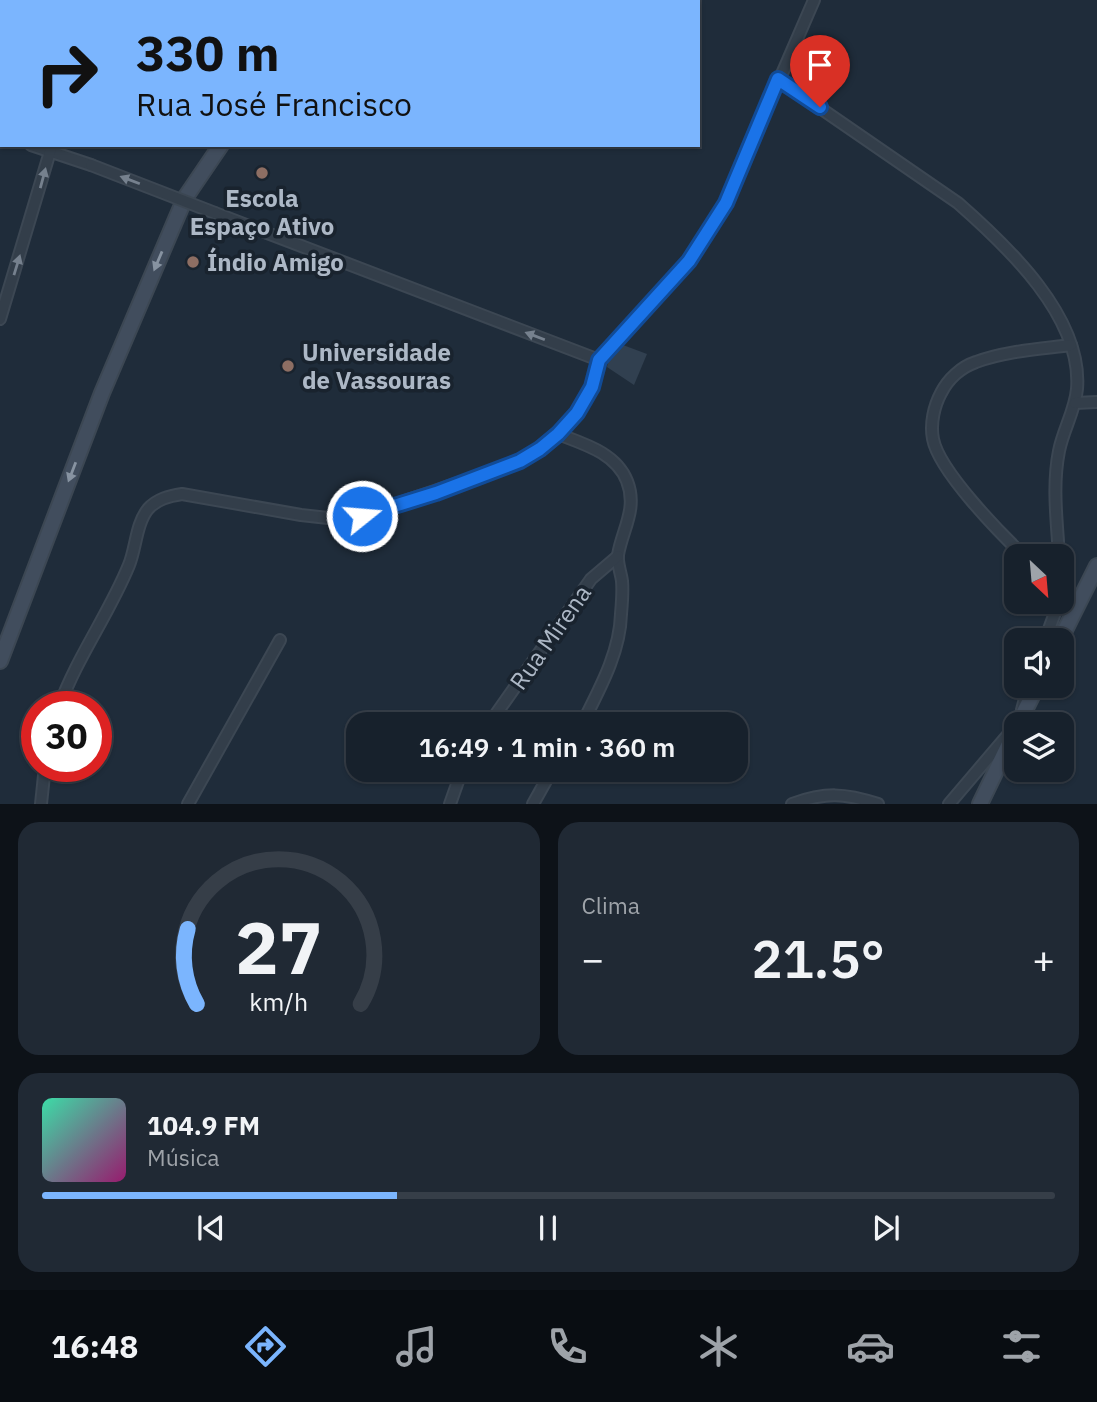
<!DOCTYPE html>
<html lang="pt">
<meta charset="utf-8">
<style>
body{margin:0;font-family:"IBM Plex Sans",sans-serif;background:#202934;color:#f1f3f6;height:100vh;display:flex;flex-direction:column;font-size:26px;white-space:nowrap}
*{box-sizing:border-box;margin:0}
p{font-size:23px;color:#9ea3a9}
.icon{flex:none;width:38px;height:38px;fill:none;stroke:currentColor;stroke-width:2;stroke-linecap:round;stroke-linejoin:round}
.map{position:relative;height:804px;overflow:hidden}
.drawer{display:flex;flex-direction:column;gap:18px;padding:18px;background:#0d1218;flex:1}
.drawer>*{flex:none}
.banner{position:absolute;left:0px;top:0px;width:700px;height:147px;box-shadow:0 2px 5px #0004,0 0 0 2px #363e48;background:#7bb5fe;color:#111;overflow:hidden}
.needle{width:46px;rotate:154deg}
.fabs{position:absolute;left:1004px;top:544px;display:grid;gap:14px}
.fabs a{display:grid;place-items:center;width:70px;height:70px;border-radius:14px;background:#17212c;box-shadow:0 2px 5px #0004,0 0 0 2px #363e48;font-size:35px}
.speed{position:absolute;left:21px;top:691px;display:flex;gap:14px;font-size:35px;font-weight:700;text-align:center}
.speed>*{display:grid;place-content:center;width:91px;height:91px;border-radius:50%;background:#17212c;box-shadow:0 2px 5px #0004,0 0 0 2px #363e48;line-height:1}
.speed .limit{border:10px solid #d22;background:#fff;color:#111}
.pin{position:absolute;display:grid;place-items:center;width:60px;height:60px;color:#fff;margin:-72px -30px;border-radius:50% 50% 50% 0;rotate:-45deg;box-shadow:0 0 7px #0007}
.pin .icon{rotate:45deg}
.me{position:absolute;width:77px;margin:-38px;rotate:73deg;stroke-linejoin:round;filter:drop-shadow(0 0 5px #0008)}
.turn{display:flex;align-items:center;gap:24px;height:147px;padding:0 21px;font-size:32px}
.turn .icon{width:91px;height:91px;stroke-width:2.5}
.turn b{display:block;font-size:49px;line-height:60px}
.big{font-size:52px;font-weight:600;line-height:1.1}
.drawer .tile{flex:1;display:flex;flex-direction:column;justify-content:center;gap:10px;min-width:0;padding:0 24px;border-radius:21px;background:#202934}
.drawer .dial{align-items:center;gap:0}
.dial svg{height:182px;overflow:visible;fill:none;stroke:#363e48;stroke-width:7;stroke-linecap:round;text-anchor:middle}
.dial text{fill:#f1f3f6;stroke:none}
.song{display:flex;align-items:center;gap:21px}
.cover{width:84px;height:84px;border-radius:10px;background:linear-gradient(135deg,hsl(160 70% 55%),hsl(320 70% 35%))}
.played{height:7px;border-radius:4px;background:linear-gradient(90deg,#7bb5fe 35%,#363e48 35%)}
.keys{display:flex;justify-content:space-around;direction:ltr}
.heat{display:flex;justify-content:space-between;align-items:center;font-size:38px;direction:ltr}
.drawer .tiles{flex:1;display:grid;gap:18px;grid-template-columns:1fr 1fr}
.tile:last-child{grid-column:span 2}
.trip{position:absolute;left:346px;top:712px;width:402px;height:70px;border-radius:21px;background:#17212c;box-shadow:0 2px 5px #0004,0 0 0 2px #363e48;font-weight:600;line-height:70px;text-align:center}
.tab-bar{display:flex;height:112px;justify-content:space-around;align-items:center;background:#090d12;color:#9ea3a9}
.tab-bar .icon{width:49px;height:49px}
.tab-bar .selected{color:#7bb5fe}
.tab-bar b{font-size:32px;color:#f1f3f6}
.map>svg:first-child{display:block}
.building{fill:#314050}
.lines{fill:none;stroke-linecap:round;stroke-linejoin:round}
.street-casing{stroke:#3c4753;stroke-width:14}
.secondary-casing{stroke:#3c4753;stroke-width:18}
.street{stroke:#333e4a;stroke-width:10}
.secondary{stroke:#414d5d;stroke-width:14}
.street-bridge-casing{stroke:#3c4753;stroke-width:14;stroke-linecap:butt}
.street-bridge{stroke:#333e4a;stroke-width:10}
.oneway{fill:#76818e}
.oneway2{fill:#8793a1}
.route-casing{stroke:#114b97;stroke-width:18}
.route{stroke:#1a73e8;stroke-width:12}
.education-dot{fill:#8d6e63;stroke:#19232e;stroke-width:2.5}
.labels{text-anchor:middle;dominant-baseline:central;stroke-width:7;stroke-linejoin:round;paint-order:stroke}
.poi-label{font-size:24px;font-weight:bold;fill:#adb8c6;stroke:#19232e;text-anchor:start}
.street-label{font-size:24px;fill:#adb8c6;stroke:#19232e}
</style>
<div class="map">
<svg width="1097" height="804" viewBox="0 0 1097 804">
<rect width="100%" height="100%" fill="#1f2c3a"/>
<polygon class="building" points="623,345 647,354 634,385 607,367 608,362"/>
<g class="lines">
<defs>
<g id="street">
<polyline points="524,0 525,0"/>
<polyline points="580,0 584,2"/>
<polyline points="92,2 93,0"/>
<polyline points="482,2 483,0"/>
<path d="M778 79 958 203C1007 246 1083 317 1077 389 1075 411 1063 430 1059 451 1052 486 1057 521 1059 556"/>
<polyline points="0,132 2,133"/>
<polyline points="31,145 91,165"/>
<polyline points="215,213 599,360"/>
<polyline points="0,319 52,145"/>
<polyline points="1075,403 1097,402"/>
<path d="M558 434C584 444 616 453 627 481 638 509 622 530 618 555 617 563 621 573 622 581 623 592 622 603 621 614 620 653 599 690 582 724"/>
<path d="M1024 556C1000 533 939 471 933 439 930 424 934 406 941 393 948 379 961 367 976 362 1006 351 1040 349 1071 345"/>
<polyline points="1062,594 1078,604"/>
<polyline points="1045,640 1059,602"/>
<path d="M59 707C77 657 109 614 129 565 136 548 136 524 148 509 157 499 169 496 182 494L301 515 337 519 361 516 482 475 520 461 540 449 577 413 592 387 599 360 689 261 726 203 814 0"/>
<polyline points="1022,710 1028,686"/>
<polyline points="489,724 591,579 618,556"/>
<polyline points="41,804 45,766"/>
<polyline points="188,804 280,640"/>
<polyline points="450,804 462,770"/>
<polyline points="533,804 552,770"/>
<path d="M792 804C825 792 845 793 878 804"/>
<polyline points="949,804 1012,730"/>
</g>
<g id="secondary">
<polyline points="379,2 380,0"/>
<polyline points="1060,640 1097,566"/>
<polyline points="0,661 102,393 185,198 221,145"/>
<polyline points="1018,724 1037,686"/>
<polyline points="980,804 1017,727"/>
</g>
</defs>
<use href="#street" class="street-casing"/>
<use href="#secondary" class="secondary-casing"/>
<use href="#street" class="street"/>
<use href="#secondary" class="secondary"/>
<defs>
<polyline id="street-bridge" points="91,165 215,213"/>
</defs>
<use href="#street-bridge" class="street-bridge-casing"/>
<use href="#street-bridge" class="street-bridge"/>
</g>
<defs><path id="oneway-solid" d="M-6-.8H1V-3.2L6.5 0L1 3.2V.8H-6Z" transform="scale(1.75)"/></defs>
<g class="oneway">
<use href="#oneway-solid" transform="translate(43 178) rotate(-75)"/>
<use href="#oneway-solid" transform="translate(130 180) rotate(-159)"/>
<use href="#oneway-solid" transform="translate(17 265) rotate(-73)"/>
<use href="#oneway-solid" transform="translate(535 336) rotate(-159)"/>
</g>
<g class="oneway2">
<use href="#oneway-solid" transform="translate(158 261) rotate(113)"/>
<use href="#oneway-solid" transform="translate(72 472) rotate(111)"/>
</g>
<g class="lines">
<defs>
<polyline id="route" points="362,516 436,493 520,461 540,449 558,434 577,413 592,387 599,360 689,261 726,203 778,79 820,107"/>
</defs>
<use href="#route" class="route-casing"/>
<use href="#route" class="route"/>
</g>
<g class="education-dot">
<circle cx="262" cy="173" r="7"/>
<circle cx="193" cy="262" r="7"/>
<circle cx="288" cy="366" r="7"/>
</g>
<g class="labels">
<g class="poi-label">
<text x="262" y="198" text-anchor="middle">Escola<tspan x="262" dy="28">Espaço Ativo</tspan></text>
<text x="207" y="262">Índio Amigo</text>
<text x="302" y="352">Universidade<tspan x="302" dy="28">de Vassouras</tspan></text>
</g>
<g class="street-label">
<text transform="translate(550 637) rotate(-55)">Rua Mirena</text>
</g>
</g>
</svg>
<div class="fabs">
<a><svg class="needle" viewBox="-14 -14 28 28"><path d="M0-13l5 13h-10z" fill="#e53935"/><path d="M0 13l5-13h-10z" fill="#9ea3a9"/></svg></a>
<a><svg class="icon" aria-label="sound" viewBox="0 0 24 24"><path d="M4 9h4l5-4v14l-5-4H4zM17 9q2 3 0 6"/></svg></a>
<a><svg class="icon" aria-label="layers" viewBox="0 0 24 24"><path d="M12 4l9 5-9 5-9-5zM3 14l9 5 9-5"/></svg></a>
</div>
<div class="speed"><div class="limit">30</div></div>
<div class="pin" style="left:820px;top:107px;background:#d93025"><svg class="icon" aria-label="arrive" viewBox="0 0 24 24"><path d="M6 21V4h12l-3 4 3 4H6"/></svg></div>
<svg class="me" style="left:362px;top:516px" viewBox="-20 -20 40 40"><circle r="17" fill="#1a73e8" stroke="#fff" stroke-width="3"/><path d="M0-11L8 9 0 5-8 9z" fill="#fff"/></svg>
<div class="trip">16:49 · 1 min · 360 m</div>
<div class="banner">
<div class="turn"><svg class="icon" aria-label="right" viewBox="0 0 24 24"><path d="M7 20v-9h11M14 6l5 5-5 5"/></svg><div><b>330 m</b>Rua José Francisco</div></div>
</div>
</div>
<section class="drawer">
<div class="tiles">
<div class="tile dial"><svg viewBox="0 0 100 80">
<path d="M14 69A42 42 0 1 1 86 69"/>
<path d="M14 69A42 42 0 0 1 10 36" stroke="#7bb5fe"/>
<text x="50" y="56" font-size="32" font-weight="700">27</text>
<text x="50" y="72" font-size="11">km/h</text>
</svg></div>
<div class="tile"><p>Clima</p>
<div class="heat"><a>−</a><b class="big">21.5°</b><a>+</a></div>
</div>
<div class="tile">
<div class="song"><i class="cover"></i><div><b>104.9 FM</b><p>Música</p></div></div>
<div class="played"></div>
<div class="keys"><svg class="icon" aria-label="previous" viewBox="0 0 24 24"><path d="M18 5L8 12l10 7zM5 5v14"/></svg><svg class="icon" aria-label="pause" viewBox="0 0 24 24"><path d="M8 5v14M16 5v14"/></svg><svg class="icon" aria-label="next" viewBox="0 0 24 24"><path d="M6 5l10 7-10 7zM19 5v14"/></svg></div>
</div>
</div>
</section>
<nav class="tab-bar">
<b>16:48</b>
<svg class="icon selected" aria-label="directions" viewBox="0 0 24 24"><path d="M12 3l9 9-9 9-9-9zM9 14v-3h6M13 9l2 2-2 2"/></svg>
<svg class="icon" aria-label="music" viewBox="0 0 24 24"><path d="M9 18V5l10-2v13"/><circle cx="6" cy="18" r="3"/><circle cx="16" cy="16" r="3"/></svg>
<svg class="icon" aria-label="phone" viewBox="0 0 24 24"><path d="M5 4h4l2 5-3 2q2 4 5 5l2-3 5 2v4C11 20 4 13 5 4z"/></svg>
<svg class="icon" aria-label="climate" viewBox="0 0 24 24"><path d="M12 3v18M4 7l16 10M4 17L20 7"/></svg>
<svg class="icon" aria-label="car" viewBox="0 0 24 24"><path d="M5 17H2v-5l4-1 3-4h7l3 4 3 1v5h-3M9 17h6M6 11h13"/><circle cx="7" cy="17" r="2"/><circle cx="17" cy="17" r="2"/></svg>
<svg class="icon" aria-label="filters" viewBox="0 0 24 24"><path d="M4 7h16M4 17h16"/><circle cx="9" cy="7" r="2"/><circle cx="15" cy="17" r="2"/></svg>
</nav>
